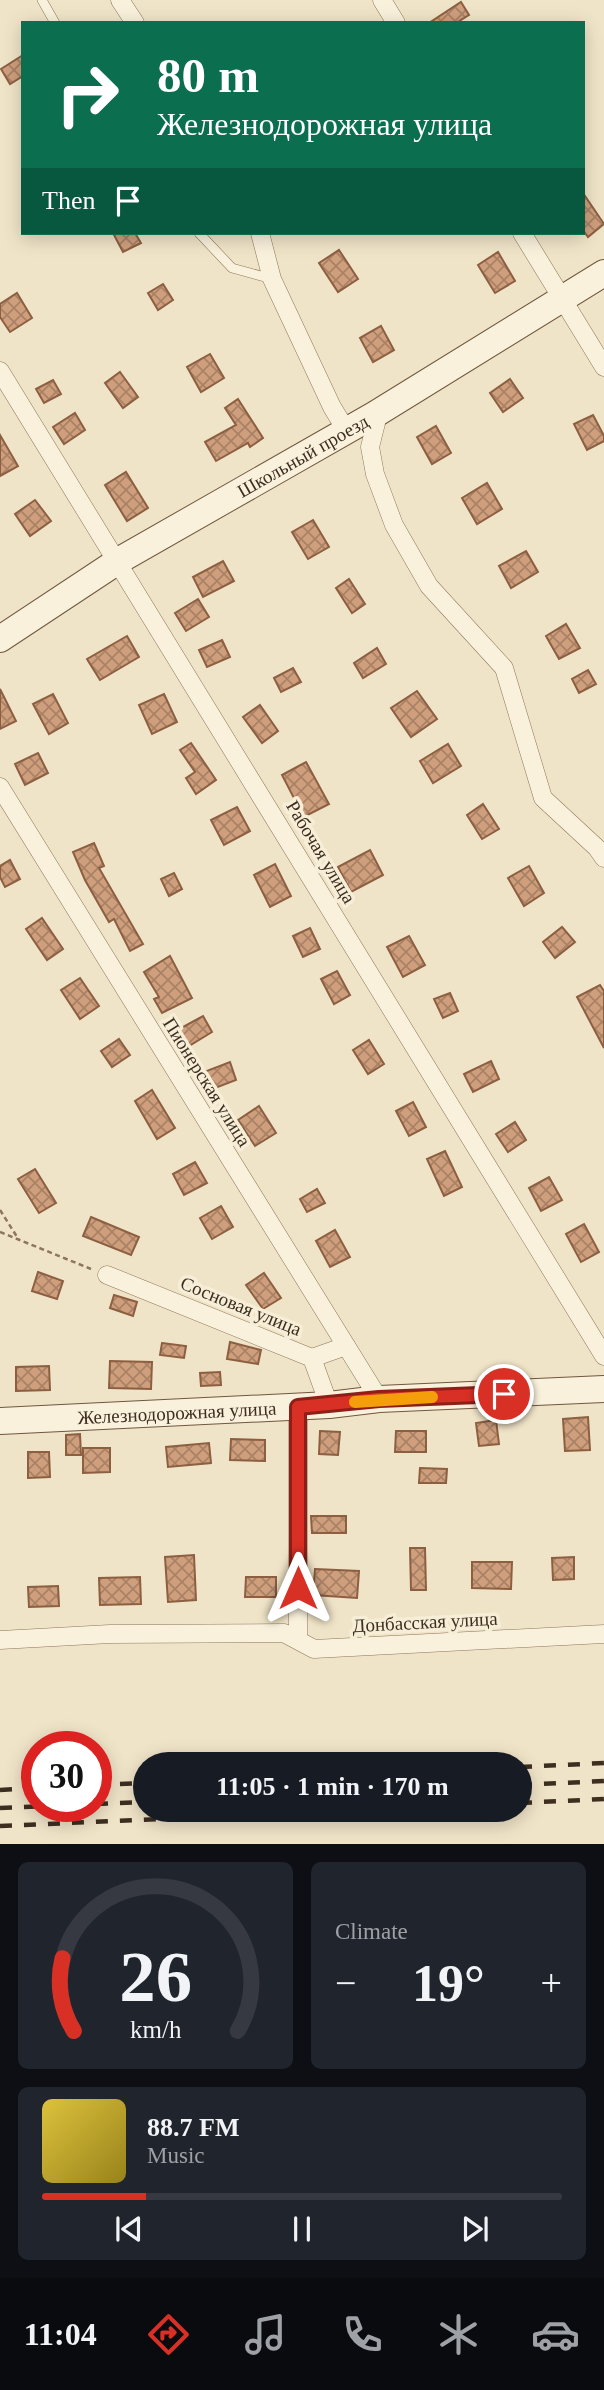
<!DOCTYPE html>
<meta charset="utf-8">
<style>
body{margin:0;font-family:Georgia,serif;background:#20242c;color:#f1f3f6;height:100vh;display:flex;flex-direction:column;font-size:26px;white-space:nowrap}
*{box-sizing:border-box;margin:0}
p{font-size:23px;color:#9ea1a6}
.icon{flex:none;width:38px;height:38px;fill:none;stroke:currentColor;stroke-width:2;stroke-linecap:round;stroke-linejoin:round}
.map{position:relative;height:1844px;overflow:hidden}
.panel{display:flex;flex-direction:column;gap:18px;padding:18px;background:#0d0f14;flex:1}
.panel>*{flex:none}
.top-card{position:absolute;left:21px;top:21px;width:564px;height:214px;border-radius:0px;box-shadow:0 4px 18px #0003;background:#0b6e4f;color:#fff;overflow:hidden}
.speed{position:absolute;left:21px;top:1731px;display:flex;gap:14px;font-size:35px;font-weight:700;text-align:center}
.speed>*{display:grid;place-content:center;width:91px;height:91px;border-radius:50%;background:#171b24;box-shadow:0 4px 18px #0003;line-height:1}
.speed .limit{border:10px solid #d22;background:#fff;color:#111}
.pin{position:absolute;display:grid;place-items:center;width:60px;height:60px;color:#fff;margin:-30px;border:4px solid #fff;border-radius:50%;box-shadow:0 2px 7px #0007}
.me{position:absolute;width:77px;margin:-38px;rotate:0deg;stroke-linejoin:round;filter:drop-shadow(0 0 5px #0008)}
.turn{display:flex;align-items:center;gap:24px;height:147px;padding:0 21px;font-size:32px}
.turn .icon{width:91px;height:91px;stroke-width:2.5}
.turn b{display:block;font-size:49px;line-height:60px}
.then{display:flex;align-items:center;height:66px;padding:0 21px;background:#0003;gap:14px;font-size:26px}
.big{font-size:52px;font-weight:800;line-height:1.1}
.panel .widget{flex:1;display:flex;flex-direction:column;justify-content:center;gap:10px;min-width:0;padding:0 24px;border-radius:10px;background:#20242c}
.panel .dial{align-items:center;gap:0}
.dial svg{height:182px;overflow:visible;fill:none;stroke:#363941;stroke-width:7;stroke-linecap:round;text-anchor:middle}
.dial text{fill:#f1f3f6;stroke:none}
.song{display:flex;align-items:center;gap:21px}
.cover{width:84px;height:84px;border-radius:10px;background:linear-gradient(135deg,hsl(50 70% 55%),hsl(50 70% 35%))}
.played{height:7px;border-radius:4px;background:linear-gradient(90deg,#d93025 20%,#363941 20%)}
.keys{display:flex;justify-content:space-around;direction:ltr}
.heat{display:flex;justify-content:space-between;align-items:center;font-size:38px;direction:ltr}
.panel .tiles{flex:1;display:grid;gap:18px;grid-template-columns:1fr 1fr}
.widget:last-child{grid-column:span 2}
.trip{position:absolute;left:133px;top:1752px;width:399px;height:70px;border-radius:35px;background:#171b24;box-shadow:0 4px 18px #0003;font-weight:800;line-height:70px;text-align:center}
.menu{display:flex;height:112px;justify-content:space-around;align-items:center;background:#090b0e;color:#9ea1a6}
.menu .icon{width:49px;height:49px}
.menu .current{color:#d93025}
.menu b{font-size:32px;color:#f1f3f6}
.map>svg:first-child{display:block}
.building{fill:url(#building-cross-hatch);stroke:#8d5f41;stroke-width:2}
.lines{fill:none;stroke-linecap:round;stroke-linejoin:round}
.lane-casing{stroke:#8d765c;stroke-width:10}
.street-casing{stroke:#8d765c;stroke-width:19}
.secondary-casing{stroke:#6f573f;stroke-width:28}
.path{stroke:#8d765c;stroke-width:2.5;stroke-dasharray:5 3.5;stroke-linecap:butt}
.lane{stroke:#faf1dc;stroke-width:9}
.street{stroke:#faf1dc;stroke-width:18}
.secondary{stroke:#faf1dc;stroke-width:26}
.rail{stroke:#3d2e20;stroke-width:4.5;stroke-dasharray:12 12;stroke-linecap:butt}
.route-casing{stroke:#8d1f18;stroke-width:18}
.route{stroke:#d93025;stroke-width:12}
.slow{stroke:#f59e0b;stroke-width:12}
.labels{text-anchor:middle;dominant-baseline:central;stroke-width:7;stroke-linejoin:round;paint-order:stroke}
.street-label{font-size:19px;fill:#3d2e20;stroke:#f7eed8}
</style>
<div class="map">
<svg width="604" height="1844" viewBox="0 0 604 1844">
<defs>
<pattern id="building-cross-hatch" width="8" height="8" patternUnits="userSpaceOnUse" patternTransform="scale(1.75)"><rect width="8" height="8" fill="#cf9f7d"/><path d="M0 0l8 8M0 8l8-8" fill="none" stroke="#a98266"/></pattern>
</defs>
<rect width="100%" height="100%" fill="#f0e4c8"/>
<g class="building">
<polygon points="461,2 469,15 456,23 429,23"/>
<polygon points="23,55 23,76 10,84 1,69"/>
<polygon points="583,193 604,224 588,237 583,230"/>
<polygon points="113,233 135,233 141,243 123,252"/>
<polygon points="339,250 358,279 338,292 319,263"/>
<polygon points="498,252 515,281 495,293 478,265"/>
<polygon points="163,284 173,300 158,310 148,293"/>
<polygon points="17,293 32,318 10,332 0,317 0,304"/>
<polygon points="381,326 394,350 373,362 360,338"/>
<polygon points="210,354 224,378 201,392 187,367"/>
<polygon points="120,372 138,397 123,408 105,383"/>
<polygon points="510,379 523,398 503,412 490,393"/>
<polygon points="53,380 61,394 44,403 36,389"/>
<polygon points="238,399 263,438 250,447 248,443 216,461 205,442 236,425 225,408"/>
<polygon points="75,413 85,430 64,444 53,427"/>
<polygon points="593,415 604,436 604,441 587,450 574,424"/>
<polygon points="436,426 451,453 432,464 417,437"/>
<polygon points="0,435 18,466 0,476"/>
<polygon points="126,472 148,508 127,521 105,485"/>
<polygon points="487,483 502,509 477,524 462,498"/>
<polygon points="35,500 51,521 30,536 15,514"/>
<polygon points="313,520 329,547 308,559 292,532"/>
<polygon points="526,551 538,572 511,588 499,566"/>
<polygon points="223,561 234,581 203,597 193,577"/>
<polygon points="349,579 365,604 352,613 336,588"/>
<polygon points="198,599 209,617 186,631 175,613"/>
<polygon points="566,624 580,648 559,659 546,636"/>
<polygon points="127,636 139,657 100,680 87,659"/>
<polygon points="222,640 230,657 207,667 199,650"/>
<polygon points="377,648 386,664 363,678 354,663"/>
<polygon points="293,668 301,682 281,692 274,678"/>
<polygon points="588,670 596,684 579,693 572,679"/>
<polygon points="0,689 16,721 0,729"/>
<polygon points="417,691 437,719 411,737 391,708"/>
<polygon points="53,694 68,723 49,734 33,704"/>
<polygon points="164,694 177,722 152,734 139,705"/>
<polygon points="260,705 278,731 262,743 243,717"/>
<polygon points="191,743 216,780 196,794 186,778 195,772 180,750"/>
<polygon points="448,744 461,766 433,783 420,761"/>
<polygon points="38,753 48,773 25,785 15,764"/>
<polygon points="306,762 329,804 296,821 288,804 295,800 282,775"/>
<polygon points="483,804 499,829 482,839 467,815"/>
<polygon points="237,807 250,831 224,845 211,820"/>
<polygon points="94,843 104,866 99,868 143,944 130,951 114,919 109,922 85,880 73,852"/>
<polygon points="370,850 383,875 351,892 338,867"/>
<polygon points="10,860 20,879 5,887 0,877 0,866"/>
<polygon points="275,864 291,896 270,907 254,875"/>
<polygon points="529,866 544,893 524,906 508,878"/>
<polygon points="174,873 182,889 169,896 161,879"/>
<polygon points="42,918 63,949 47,960 26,929"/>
<polygon points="562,927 575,942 555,958 543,942"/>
<polygon points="310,928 320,949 303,957 293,936"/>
<polygon points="409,936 425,965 403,977 387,947"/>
<polygon points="170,956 192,998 162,1013 154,999 159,997 144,972"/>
<polygon points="337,971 350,995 334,1004 321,979"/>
<polygon points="80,978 99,1006 80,1019 61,990"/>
<polygon points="600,985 604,991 604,1048 577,997"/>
<polygon points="450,993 458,1011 443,1018 434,999"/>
<polygon points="203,1016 212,1032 184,1049 174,1032"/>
<polygon points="119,1039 130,1055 112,1067 101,1051"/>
<polygon points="369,1040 384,1064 368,1074 353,1050"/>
<polygon points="491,1061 499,1079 473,1092 464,1074"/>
<polygon points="230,1062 236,1080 210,1090 204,1072"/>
<polygon points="152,1090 175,1128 157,1139 135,1101"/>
<polygon points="413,1102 426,1127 409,1136 396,1111"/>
<polygon points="259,1106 276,1133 255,1146 238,1120"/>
<polygon points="515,1122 526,1140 508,1152 496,1134"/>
<polygon points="445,1151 462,1187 444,1196 427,1159"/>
<polygon points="195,1162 207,1183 184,1195 173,1174"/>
<polygon points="35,1169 56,1203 39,1213 18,1179"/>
<polygon points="549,1177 562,1200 541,1211 529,1188"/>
<polygon points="317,1189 325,1203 307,1212 300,1199"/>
<polygon points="221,1206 233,1227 212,1239 200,1218"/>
<polygon points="91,1217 139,1237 131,1255 83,1236"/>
<polygon points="584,1224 599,1252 581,1262 566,1234"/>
<polygon points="335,1230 350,1257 330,1267 316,1241"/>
<polygon points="38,1272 63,1281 57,1299 32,1291"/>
<polygon points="264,1273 281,1298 263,1309 246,1285"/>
<polygon points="114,1295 137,1302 133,1316 110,1308"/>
<polygon points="230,1342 261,1350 258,1364 227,1359"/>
<polygon points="162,1343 186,1346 184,1358 160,1355"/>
<polygon points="110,1361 152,1362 151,1389 109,1388"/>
<polygon points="49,1366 50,1390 16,1391 16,1367"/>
<polygon points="220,1372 221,1385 201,1386 200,1373"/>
<polygon points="588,1417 590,1450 565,1451 563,1419"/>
<polygon points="496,1420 499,1444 479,1446 476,1423"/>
<polygon points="320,1431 340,1432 338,1455 319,1454"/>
<polygon points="396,1431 426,1431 426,1452 395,1452"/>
<polygon points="80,1434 81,1455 66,1455 66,1435"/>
<polygon points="231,1439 265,1440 265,1461 230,1460"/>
<polygon points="209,1443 211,1463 168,1467 166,1447"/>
<polygon points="83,1448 110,1448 110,1472 83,1473"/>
<polygon points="28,1452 49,1452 50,1477 28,1478"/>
<polygon points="420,1468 447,1469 446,1483 419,1483"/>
<polygon points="311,1516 346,1516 346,1533 312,1533"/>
<polygon points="410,1548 425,1548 426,1590 411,1590"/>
<polygon points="194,1555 196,1600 168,1602 165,1557"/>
<polygon points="574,1557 574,1579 553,1580 552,1558"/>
<polygon points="472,1562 512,1562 511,1589 472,1588"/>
<polygon points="315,1569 359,1571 357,1598 313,1595"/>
<polygon points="140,1577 141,1604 100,1605 99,1578"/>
<polygon points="246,1577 276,1577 276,1597 245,1597"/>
<polygon points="58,1586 59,1606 29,1607 28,1587"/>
</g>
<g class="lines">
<defs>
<g id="lane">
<polyline points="42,0 55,23"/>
<polyline points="199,233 232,268 272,279"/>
</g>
<g id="street">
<polyline points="120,0 135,23"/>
<polyline points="382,0 396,23"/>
<polyline points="260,233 272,279 332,407 346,430"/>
<polyline points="522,233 604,367"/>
<polyline points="0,371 604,1356"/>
<polyline points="374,415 376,423 370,447 375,474 394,525 429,586 504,668 543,798 597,848 604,858"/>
<polyline points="0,787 379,1399"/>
<polyline points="107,1275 312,1358 329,1405"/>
<polyline points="312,1358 346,1346"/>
<polyline points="298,1407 298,1640"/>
<polyline points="0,1640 110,1634 284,1633 314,1649 604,1634"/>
</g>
<g id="secondary">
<path id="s1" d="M0 639 118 561 374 415 604 273"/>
<path id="s2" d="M0 1421 329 1405 379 1399 604 1389"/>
</g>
</defs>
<use href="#lane" class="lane-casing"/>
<use href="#street" class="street-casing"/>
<use href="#secondary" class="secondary-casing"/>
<g class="path">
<polyline points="0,1210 19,1240"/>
<polyline points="0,1232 91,1269"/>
</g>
<use href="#lane" class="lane"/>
<use href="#street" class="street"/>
<use href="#secondary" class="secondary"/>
<g class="rail">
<polyline points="520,1767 604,1763"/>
<polyline points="96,1785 145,1783"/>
<polyline points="520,1785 604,1781"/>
<polyline points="0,1790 37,1788"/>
<polyline points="520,1803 604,1799"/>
<polyline points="96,1804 145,1802"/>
<polyline points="0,1808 48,1806"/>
<polyline points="0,1826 366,1810"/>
</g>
</g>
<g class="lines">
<defs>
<polyline id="route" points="298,1588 298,1407 379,1399 504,1394"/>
</defs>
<use href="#route" class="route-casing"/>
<use href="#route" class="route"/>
<polyline class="slow" points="355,1402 432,1397"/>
</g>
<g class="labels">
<g class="street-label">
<text stroke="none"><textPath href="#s1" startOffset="354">Школьный проезд</textPath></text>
<text transform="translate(321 852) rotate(59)">Рабочая улица</text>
<text transform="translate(207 1082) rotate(58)">Пионерская улица</text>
<text transform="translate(241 1306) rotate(22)">Сосновая улица</text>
<text stroke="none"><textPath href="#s2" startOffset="177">Железнодорожная улица</textPath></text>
<text transform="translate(425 1622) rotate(-3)">Донбасская улица</text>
</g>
</g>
</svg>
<div class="speed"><div class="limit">30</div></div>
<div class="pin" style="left:504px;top:1394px;background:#d93025"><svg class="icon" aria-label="arrive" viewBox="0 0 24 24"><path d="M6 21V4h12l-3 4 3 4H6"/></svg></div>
<svg class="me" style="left:298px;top:1588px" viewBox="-20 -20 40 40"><path d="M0-17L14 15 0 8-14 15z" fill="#d93025" stroke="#fff" stroke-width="4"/></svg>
<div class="trip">11:05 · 1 min · 170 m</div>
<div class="top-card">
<div class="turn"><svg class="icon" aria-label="right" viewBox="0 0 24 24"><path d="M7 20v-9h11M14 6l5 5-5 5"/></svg><div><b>80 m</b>Железнодорожная улица</div></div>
<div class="then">Then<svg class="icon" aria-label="arrive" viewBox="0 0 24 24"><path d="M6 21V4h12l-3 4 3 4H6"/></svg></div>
</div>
</div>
<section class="panel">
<div class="tiles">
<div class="widget dial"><svg viewBox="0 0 100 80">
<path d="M14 69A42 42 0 1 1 86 69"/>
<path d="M14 69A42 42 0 0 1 9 37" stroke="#d93025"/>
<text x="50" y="56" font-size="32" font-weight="700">26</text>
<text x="50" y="72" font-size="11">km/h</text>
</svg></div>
<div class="widget"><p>Climate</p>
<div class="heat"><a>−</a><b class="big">19°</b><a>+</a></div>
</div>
<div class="widget">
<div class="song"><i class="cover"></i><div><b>88.7 FM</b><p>Music</p></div></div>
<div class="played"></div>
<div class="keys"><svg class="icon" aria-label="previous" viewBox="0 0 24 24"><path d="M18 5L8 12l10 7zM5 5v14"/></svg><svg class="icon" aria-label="pause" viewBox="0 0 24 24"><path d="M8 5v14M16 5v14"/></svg><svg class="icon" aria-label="next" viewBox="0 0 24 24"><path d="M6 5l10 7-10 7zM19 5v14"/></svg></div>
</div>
</div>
</section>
<nav class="menu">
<b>11:04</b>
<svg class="icon current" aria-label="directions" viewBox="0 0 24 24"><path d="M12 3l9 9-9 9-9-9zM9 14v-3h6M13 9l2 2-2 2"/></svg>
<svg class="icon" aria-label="music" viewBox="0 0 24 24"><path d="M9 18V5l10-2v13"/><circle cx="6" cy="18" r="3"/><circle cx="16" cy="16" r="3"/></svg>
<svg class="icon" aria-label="phone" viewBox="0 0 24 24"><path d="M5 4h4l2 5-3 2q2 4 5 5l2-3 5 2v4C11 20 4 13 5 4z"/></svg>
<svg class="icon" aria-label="climate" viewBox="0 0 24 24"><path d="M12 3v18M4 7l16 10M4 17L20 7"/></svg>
<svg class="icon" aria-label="car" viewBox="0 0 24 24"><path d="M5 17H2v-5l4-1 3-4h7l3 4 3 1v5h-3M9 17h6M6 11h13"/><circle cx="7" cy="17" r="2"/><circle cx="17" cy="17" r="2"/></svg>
</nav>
